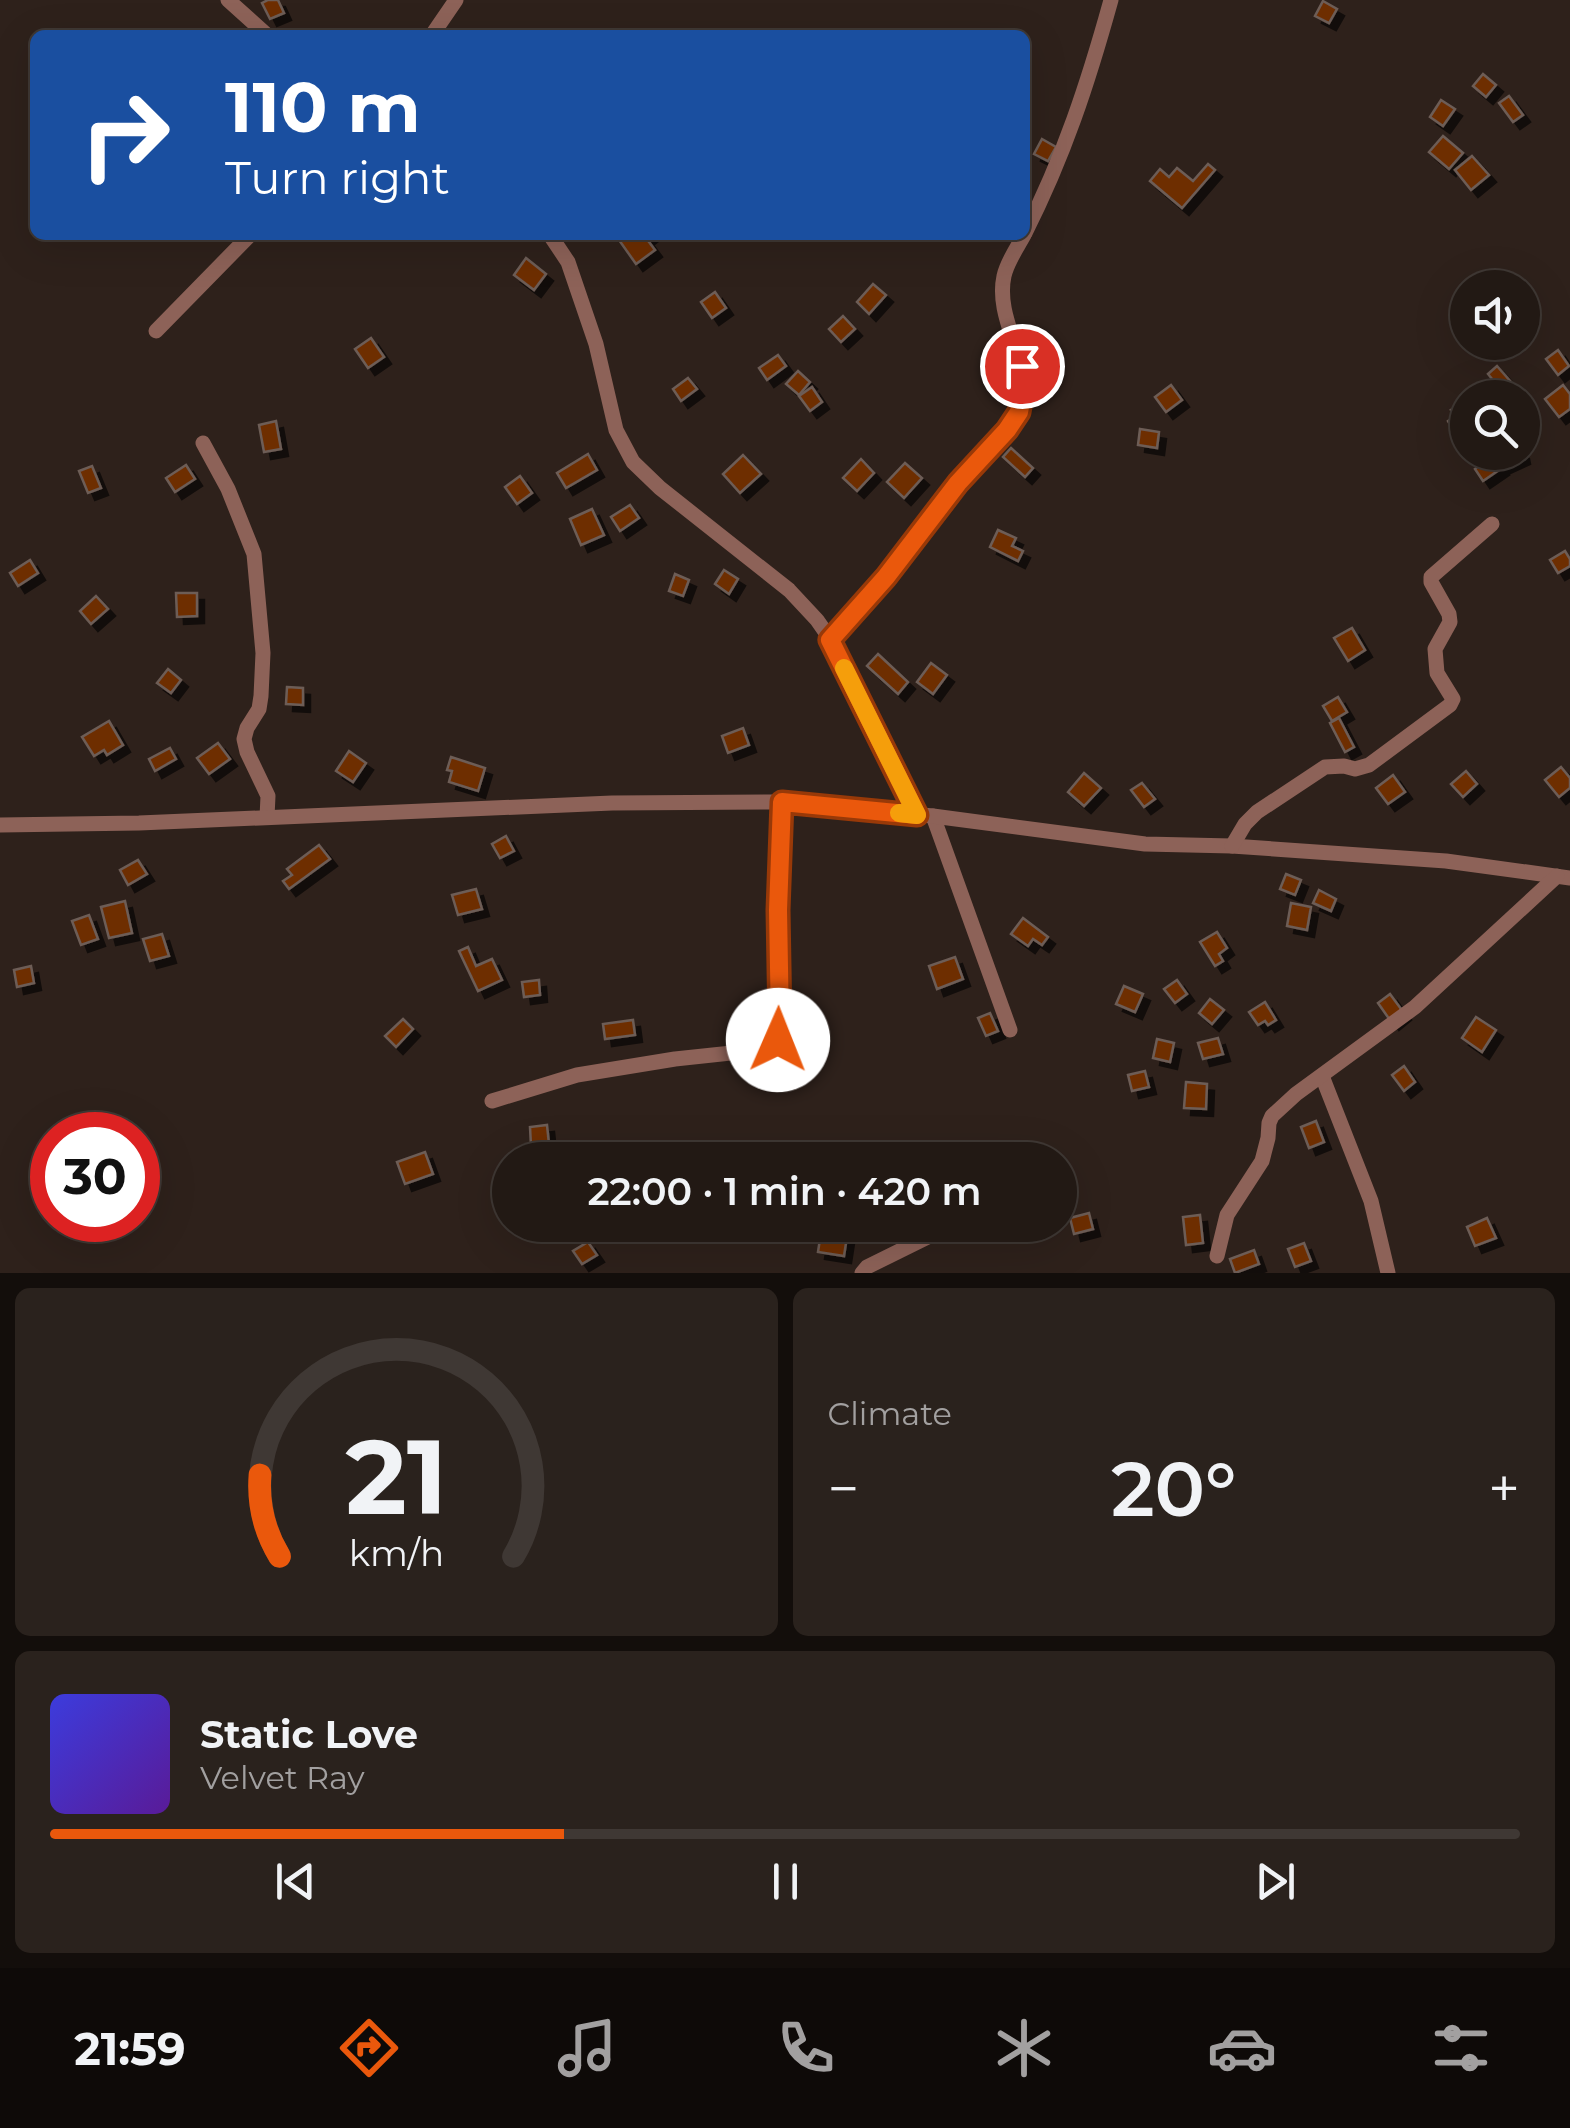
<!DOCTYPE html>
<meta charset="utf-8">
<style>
body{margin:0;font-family:Montserrat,sans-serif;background:#2a221d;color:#f1f3f6;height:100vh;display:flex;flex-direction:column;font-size:38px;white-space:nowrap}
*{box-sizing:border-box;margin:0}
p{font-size:32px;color:#a2a0a0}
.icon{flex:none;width:55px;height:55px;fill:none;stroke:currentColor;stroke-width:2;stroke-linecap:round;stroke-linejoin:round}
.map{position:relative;height:1273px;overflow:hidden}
.details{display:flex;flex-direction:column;gap:15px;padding:15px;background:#130e0b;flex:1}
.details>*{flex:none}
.guide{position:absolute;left:30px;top:30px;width:1000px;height:210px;border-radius:15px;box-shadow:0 10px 40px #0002,0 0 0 2px #3f3834;background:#1a4fa0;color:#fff;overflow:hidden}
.tools{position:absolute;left:1450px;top:270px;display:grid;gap:20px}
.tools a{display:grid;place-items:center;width:90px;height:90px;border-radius:50%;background:#221914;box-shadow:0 10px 40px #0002,0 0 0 2px #3f3834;font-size:50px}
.speed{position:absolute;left:30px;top:1112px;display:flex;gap:20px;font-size:50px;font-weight:700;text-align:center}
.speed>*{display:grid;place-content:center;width:130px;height:130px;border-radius:50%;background:#221914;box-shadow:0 10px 40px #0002,0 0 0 2px #3f3834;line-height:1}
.speed .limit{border:15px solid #d22;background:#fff;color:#111}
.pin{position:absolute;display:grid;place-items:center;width:85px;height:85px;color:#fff;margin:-42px;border:5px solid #fff;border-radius:50%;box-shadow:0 2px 10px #0007}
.me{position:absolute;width:110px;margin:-55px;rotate:1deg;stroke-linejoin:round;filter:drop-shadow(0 0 8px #0008)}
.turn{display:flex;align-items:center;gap:35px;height:210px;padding:0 30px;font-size:45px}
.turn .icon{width:130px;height:130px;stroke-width:2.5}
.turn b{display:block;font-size:70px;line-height:85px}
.big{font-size:75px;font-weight:600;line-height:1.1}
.details .card{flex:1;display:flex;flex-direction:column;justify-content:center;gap:15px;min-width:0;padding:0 35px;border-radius:15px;background:#2a221d}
.details .dial{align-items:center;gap:0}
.dial svg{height:260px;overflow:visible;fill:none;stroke:#3f3834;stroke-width:7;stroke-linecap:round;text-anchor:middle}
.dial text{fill:#f1f3f6;stroke:none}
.song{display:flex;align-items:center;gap:30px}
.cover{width:120px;height:120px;border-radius:15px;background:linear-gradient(135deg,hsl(240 70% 55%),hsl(270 70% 35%))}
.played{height:10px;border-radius:5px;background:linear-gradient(90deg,#ea580c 35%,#3f3834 35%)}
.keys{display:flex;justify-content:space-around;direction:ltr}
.heat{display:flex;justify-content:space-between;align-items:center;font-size:55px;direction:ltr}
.details .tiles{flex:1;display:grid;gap:15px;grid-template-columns:1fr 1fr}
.card:last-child{grid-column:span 2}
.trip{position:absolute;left:492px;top:1142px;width:585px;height:100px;border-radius:50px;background:#221914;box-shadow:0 10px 40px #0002,0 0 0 2px #3f3834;font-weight:600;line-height:100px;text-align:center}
.dock{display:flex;height:160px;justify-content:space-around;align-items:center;background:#0e0a08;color:#a2a0a0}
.dock .icon{width:70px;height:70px}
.dock .selected{color:#ea580c}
.dock b{font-size:45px;color:#f1f3f6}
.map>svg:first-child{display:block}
.building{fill:#6e2e04;stroke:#6d5d56;stroke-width:2.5;filter:url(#shadow)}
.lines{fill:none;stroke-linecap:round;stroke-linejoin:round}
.minor{stroke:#8d6258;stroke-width:15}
.route-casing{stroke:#983908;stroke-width:25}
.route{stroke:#ea580c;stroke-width:18}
.slow{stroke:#f59e0b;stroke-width:18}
</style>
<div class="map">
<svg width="1570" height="1273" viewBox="0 0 1570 1273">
<defs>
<filter id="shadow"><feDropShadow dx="7" dy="7" stdDeviation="0" flood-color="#0009"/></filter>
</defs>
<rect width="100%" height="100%" fill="#2e211b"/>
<g class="building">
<polygon points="268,0 278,0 284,13 270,19 262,3"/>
<polygon points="1323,1 1337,9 1329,23 1315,16"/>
<polygon points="1483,74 1496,85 1486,97 1473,86"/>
<polygon points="1509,96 1523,115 1513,122 1499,103"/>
<polygon points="1441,100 1455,109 1443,126 1430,117"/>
<polygon points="1443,136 1463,153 1449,169 1429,152"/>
<polygon points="1042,139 1056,147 1048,161 1034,154"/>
<polygon points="1472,156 1489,175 1471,190 1455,170"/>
<polygon points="1208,164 1215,170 1182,208 1150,181 1160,169 1169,177 1177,168 1193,181"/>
<polygon points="625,235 650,235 646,238 655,250 636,264 619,240"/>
<polygon points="526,258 546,274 534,290 514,275"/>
<polygon points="873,284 886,295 869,314 857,302"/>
<polygon points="715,292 726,308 712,318 701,302"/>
<polygon points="843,316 855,329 841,342 829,329"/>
<polygon points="371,338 384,357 368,368 355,349"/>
<polygon points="1558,350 1569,366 1558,375 1546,359"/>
<polygon points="778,355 786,366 767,380 759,368"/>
<polygon points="1497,366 1511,382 1501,390 1488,374"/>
<polygon points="798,371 810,382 799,395 786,384"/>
<polygon points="688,378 697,389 681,401 673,389"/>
<polygon points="1171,385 1182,400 1166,412 1155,397"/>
<polygon points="1563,385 1570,394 1570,409 1559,417 1545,399"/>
<polygon points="812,387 822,402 810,411 799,396"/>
<polygon points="1468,398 1468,417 1452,428 1448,421 1456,415 1451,410"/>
<polygon points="276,421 281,449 264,452 259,425"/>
<polygon points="1140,429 1159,432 1157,448 1138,445"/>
<polygon points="1011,448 1033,468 1025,477 1003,457"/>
<polygon points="1495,452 1522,452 1523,457 1501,467"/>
<polygon points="588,454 597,470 566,488 557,473"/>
<polygon points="743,455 761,474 740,493 723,474"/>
<polygon points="1493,455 1502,468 1483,481 1475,469"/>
<polygon points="861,459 874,473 857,491 843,478"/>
<polygon points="905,463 922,478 904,498 887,482"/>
<polygon points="186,465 195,479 175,492 166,478"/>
<polygon points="92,466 101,488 88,493 79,471"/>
<polygon points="520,476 532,493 517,504 505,487"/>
<polygon points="630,505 639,518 620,531 611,517"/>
<polygon points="592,509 604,535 581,545 570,519"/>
<polygon points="998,530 1016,538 1012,546 1023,551 1018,561 990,547"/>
<polygon points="1565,551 1570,559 1570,566 1558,573 1550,560"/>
<polygon points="30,560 38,573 18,586 10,573"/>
<polygon points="724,570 738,579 729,594 715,584"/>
<polygon points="675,574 689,580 683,596 669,591"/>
<polygon points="176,593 197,593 197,616 177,617"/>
<polygon points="96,596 108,609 91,624 80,611"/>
<polygon points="1352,628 1365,650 1348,661 1334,638"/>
<polygon points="878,654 908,682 898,694 867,666"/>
<polygon points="931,663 947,675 933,694 917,682"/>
<polygon points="168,669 181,680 171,693 157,683"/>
<polygon points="287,687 303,688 303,705 286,704"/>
<polygon points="1338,697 1347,712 1332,721 1323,706"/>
<polygon points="1339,718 1354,747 1345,752 1330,723"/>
<polygon points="109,721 123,745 107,755 104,750 94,756 82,737"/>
<polygon points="743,728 749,745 728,753 722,736"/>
<polygon points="218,743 230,759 209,774 197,758"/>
<polygon points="170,748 176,759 155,771 149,759"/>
<polygon points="349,751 366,763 353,782 336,771"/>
<polygon points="451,757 485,768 478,791 449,782 452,771 447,770"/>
<polygon points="1561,767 1570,778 1570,788 1559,797 1545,780"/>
<polygon points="1466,771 1477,784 1463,797 1451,784"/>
<polygon points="1084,773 1101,788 1084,806 1068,792"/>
<polygon points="1393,775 1405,792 1388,804 1376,788"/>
<polygon points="1142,783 1155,799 1144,807 1131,790"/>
<polygon points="506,836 514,851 500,858 492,844"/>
<polygon points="319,845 330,859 289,889 283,881 292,875 287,869"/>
<polygon points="138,860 147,874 128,885 120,870"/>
<polygon points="1286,874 1301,880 1295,895 1280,889"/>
<polygon points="476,889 482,909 458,915 452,895"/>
<polygon points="1319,890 1336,899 1331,911 1313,903"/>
<polygon points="125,901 132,933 109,938 101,907"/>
<polygon points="1291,903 1311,907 1307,930 1287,926"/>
<polygon points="89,915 98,939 81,945 72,921"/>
<polygon points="1023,918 1048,937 1042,945 1033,939 1028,946 1011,934"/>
<polygon points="1217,932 1227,948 1219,954 1223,961 1215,966 1200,942"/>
<polygon points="162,934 169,956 150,961 143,939"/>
<polygon points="468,947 476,966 492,959 502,980 478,991 459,951"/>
<polygon points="955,957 963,979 937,989 929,966"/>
<polygon points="31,966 34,983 17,987 14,970"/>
<polygon points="539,980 540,995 524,997 522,982"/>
<polygon points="1177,980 1187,994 1175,1003 1164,989"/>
<polygon points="1124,986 1143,994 1135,1012 1116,1004"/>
<polygon points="1390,994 1404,1013 1392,1023 1378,1003"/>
<polygon points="1210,999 1224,1010 1212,1024 1199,1013"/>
<polygon points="1265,1002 1276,1020 1268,1025 1265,1021 1258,1025 1249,1012"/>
<polygon points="990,1013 998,1031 986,1036 978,1018"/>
<polygon points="1476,1017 1496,1030 1482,1052 1462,1038"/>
<polygon points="403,1019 413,1029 396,1047 385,1036"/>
<polygon points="633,1020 635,1035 605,1039 603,1024"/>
<polygon points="1218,1038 1223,1054 1203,1059 1198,1043"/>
<polygon points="1157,1039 1174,1043 1170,1062 1153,1058"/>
<polygon points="1404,1066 1415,1082 1404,1091 1392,1075"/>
<polygon points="1145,1071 1149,1087 1132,1091 1128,1075"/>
<polygon points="1186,1082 1207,1084 1206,1109 1184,1108"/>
<polygon points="1316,1121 1324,1142 1309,1148 1301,1127"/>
<polygon points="547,1125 549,1144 531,1146 530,1127"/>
<polygon points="425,1152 433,1174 405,1184 397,1162"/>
<polygon points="1089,1213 1093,1229 1074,1234 1070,1218"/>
<polygon points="1200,1215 1203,1243 1186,1245 1183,1217"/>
<polygon points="1487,1218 1496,1238 1475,1246 1467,1227"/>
<polygon points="822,1226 848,1230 844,1256 818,1252"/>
<polygon points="588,1242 597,1255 582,1264 573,1251"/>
<polygon points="1304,1243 1311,1261 1295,1267 1288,1249"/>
<polygon points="1254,1250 1259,1264 1235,1273 1230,1259"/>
</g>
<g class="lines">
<g class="minor">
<polyline points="228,0 267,35"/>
<polyline points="432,35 456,0"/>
<path d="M1025 233C1064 156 1088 83 1111 0"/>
<polyline points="550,235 568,262 596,344 616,430 633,462 660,488 789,590 817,620 831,640 917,815"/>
<polyline points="156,331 250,235"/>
<polyline points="203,443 228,489 254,554 263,653 261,696 259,709 247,728 244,739 247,752 268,796 267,817"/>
<path d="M831 640C849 619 868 598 886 576 911 545 934 511 961 480 978 461 1011 434 1020 410 1036 365 994 322 1004 276 1007 262 1017 248 1024 235"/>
<polyline points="933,816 1010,1030"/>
<polyline points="0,825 139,823 612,803 783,802 933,816 1145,844 1232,846 1446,861 1570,878"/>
<polyline points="1232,846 1245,824 1257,812 1325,767 1344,766 1355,769 1369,765 1450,705 1453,699 1437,673 1435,649 1450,622 1449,614 1431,582 1431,577 1492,524"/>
<polyline points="1322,1076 1371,1201 1388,1273"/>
<path d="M492 1101 577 1075 675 1059 768 1049C780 1045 779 1035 780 1024L778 910 783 802"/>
<polyline points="1217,1256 1227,1215 1262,1161 1268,1138 1269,1123 1272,1116 1296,1094 1415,1007 1557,876"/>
<polyline points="862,1273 867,1267 952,1225"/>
</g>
</g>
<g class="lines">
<defs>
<polyline id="route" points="778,1040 780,1024 778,910 782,802 917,815 830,640 886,577 958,483 1007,430 1019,412 1023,391 1022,366"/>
</defs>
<use href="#route" class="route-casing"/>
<use href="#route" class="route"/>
<polyline class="slow" points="844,668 917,815 899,813"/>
</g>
</svg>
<div class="tools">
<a><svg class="icon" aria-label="sound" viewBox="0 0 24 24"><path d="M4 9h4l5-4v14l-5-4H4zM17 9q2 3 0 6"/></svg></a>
<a><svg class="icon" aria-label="search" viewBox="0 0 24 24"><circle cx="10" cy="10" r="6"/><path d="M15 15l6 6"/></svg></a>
</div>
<div class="speed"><div class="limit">30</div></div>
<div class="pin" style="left:1022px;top:366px;background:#d93025"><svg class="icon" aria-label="arrive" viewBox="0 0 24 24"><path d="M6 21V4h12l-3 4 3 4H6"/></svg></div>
<svg class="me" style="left:778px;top:1040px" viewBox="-20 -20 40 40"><circle r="19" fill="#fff"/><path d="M0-13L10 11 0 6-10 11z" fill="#ea580c"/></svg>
<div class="trip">22:00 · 1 min · 420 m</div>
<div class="guide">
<div class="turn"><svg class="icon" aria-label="right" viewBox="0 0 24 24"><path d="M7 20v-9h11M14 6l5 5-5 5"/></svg><div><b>110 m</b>Turn right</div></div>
</div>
</div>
<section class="details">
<div class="tiles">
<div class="card dial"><svg viewBox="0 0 100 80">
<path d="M14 69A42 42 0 1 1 86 69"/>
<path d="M14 69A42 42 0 0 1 8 44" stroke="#ea580c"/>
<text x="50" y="56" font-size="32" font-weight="700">21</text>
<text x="50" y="72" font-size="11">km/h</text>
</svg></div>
<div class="card"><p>Climate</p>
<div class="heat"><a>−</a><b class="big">20°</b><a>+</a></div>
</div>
<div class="card">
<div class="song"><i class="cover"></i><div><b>Static Love</b><p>Velvet Ray</p></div></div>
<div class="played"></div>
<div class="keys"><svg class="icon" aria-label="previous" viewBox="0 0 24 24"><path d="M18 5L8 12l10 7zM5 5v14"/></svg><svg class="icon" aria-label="pause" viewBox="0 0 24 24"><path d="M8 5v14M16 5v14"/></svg><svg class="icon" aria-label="next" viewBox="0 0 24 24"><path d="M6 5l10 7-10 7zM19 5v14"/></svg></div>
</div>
</div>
</section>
<nav class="dock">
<b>21:59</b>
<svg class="icon selected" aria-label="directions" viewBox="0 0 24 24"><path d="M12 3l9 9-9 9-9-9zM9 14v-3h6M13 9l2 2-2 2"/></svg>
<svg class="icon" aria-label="music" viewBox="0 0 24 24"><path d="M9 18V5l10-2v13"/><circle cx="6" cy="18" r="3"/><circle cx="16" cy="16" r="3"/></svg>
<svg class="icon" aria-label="phone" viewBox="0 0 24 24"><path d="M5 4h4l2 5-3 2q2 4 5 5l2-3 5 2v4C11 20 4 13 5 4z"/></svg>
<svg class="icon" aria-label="climate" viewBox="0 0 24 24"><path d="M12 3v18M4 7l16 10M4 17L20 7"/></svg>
<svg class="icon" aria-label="car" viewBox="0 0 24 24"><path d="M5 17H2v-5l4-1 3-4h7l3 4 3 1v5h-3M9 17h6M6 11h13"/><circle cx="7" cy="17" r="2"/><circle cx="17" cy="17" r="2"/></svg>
<svg class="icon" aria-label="filters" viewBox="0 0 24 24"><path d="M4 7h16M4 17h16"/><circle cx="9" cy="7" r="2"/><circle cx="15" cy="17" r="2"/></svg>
</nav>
